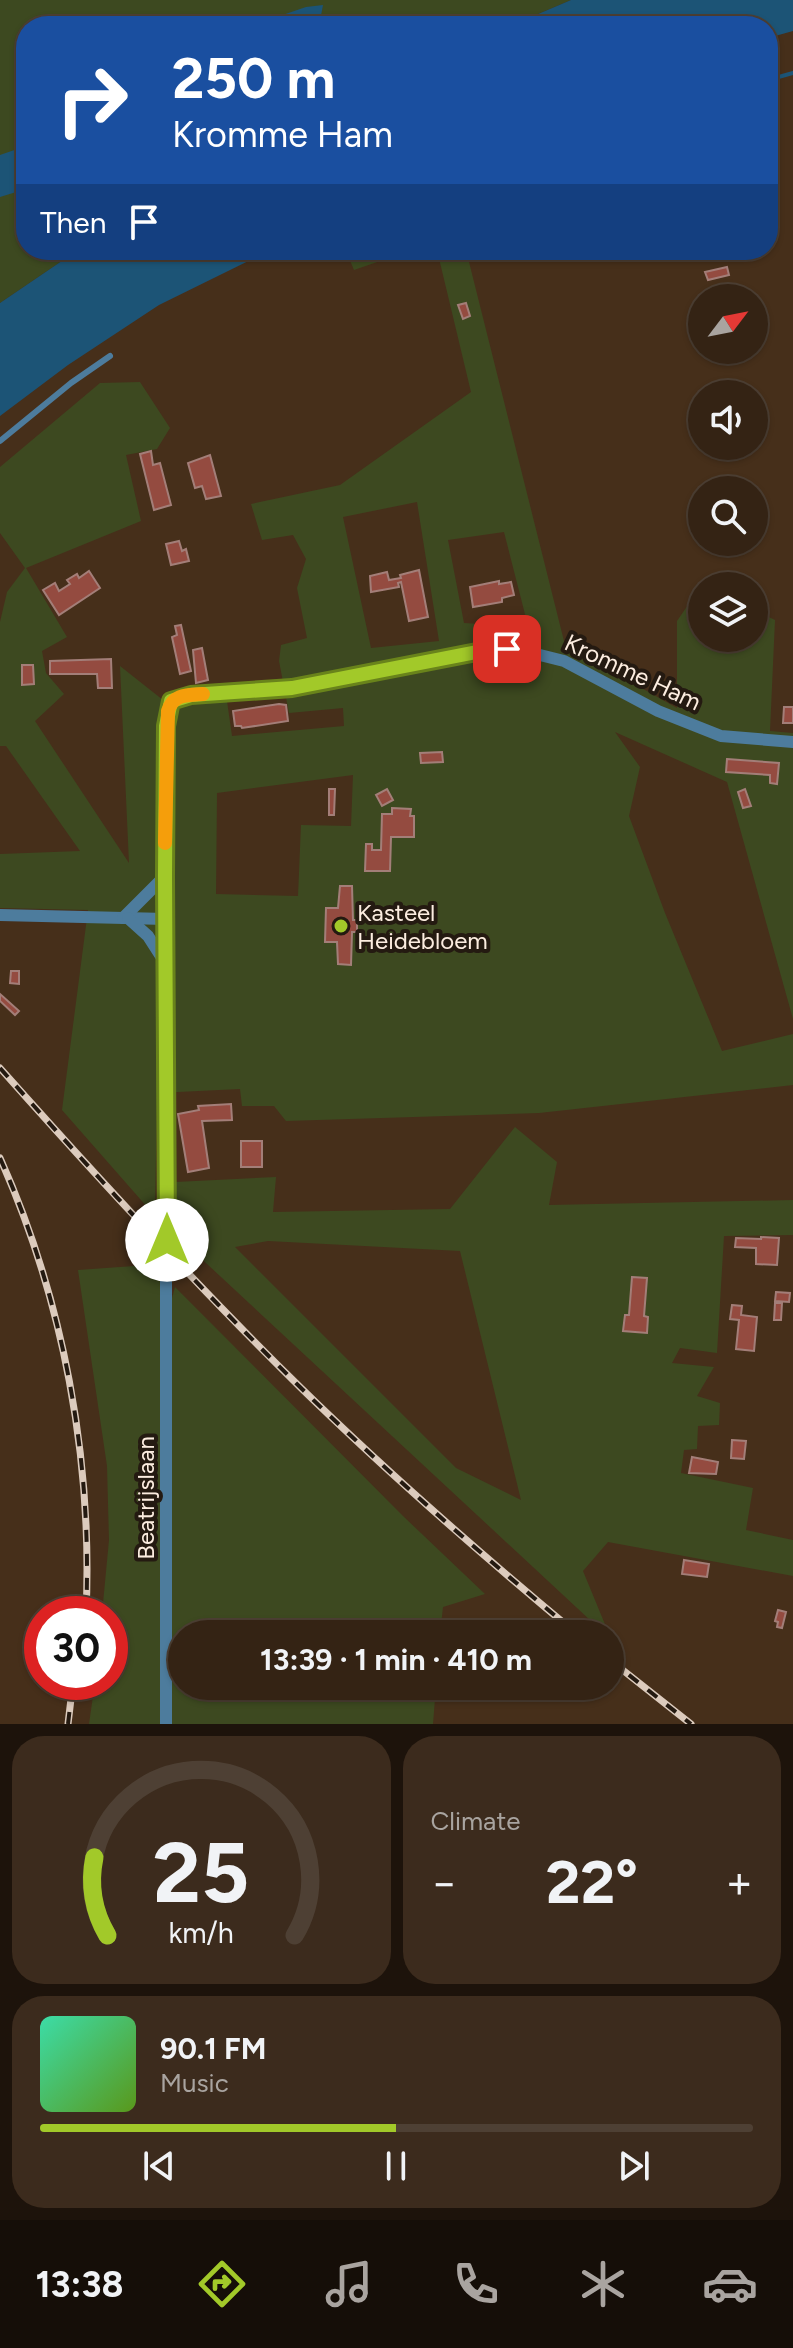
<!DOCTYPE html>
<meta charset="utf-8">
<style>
body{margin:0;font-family:Figtree,sans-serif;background:#3c2b1d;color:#f1f3f6;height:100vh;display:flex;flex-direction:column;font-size:30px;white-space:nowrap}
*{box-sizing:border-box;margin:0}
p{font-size:26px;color:#a9a4a0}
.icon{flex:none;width:44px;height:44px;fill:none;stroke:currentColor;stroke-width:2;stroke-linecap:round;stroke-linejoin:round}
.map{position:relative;height:1724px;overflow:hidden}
.drawer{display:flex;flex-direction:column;gap:12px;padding:12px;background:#1d130b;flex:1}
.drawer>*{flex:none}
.banner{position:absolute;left:16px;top:16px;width:762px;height:244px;border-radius:32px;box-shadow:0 2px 6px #0004,0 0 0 2px #4e4034;background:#1a4fa0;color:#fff;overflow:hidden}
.needle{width:52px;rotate:58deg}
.tools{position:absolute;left:688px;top:284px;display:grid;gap:16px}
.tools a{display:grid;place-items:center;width:80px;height:80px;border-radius:50%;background:#342314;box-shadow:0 2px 6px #0004,0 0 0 2px #4e4034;font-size:40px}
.speed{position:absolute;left:24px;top:1596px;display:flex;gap:16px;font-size:40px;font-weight:700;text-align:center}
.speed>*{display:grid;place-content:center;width:104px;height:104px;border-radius:50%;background:#342314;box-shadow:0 2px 6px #0004,0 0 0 2px #4e4034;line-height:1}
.speed .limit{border:12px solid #d22;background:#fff;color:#111}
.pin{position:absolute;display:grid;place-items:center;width:68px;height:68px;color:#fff;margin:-34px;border-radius:16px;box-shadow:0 4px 12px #0006}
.me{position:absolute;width:88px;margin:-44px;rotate:0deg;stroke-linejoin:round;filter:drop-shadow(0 0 6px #0008)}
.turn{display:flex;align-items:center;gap:28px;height:168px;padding:0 24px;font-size:36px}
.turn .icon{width:104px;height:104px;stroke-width:2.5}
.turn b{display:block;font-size:56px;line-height:68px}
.then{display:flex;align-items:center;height:76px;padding:0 24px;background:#0003;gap:16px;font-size:30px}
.big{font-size:60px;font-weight:700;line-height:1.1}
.drawer .widget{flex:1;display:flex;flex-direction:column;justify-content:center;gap:12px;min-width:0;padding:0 28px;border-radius:32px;background:#3c2b1d}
.drawer .dial{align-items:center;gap:0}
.dial svg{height:208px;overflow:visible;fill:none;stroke:#4e4034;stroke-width:7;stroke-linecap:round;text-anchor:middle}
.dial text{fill:#f1f3f6;stroke:none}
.song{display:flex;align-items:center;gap:24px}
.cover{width:96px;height:96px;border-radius:12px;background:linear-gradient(135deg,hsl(160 70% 55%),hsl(90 70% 35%))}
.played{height:8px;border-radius:4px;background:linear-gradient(90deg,#a2c929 50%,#4e4034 50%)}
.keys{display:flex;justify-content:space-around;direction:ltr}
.heat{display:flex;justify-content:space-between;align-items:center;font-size:44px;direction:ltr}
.drawer .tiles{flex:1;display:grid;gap:12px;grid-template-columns:1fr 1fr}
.widget:last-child{grid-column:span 2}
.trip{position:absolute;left:168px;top:1620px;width:456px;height:80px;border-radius:40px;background:#342314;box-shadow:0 2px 6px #0004,0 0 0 2px #4e4034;font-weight:700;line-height:80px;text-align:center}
.tab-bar{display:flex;height:128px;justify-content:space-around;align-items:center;background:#150e08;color:#a9a4a0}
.tab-bar .icon{width:56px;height:56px}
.tab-bar .active{color:#a2c929}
.tab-bar b{font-size:36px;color:#f1f3f6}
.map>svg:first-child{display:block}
.green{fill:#3d4920;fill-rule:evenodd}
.water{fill:#1c5476}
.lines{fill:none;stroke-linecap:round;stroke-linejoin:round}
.stream{stroke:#1c5476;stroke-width:4}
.building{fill:#944b40;stroke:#a37e78;stroke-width:2}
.minor-tunnel{stroke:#614c38;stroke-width:12;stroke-dasharray:12 6;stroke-linecap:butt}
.service{stroke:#4d7c9d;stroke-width:6}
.minor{stroke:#4d7c9d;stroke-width:12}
.rail-casing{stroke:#dccbbd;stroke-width:7}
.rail{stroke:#241a11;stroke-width:4;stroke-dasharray:12;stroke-linecap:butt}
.route-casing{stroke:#69831b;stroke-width:20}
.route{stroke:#a2c929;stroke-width:14}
.slow{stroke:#f59e0b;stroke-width:14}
.poi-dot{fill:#a2c929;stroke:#241a11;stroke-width:3}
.labels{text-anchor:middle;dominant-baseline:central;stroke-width:8;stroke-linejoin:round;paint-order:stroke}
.street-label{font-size:24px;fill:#fcede0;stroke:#241a11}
.poi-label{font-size:24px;fill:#fcede0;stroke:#241a11;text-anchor:start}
</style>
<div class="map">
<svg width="793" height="1724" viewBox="0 0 793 1724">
<rect width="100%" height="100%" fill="#462f1a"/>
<g class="green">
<polygon points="0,0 571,0 510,26 26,26 26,250 78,250 0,303"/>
<polygon points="349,250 412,250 354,270 346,251"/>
<path d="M437 250H466L565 645 677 708V621L688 605H702V638H754V610L775 620 770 731 793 733V1019L727 782 615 732 640 767 629 816 665 913 722 1051 793 1034V1085L539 1113 286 1121 274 1106H242L240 1089 157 1093 155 1216 62 1110 88 910 0 908V854L80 851 6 746H0V622L7 592 25 568 0 533V467L100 383 140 382 170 428 157 449 126 455 141 521 26 568 67 637 42 651 46 673 64 694 35 721 129 863 120 666 163 700 227 701 232 736 344 726 343 708 289 713 279 661 281 645 307 638 297 588 306 559 293 535 262 540 251 504 340 485 471 392ZM417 502 439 641 371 648 343 517ZM504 532 528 626 500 632 498 625 464 623 448 540ZM353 775 351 826 301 825 298 896 216 894 217 793Z"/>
<path d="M515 1127 557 1162 549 1205 793 1200V1235L724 1236 717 1353 680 1348 672 1363 714 1367 697 1396 720 1403 719 1425 698 1426 697 1449 684 1450 681 1473 753 1488 746 1530 793 1540V1576L608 1542 583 1571 609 1634H605L178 1237 175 1182 276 1177 273 1212 450 1209ZM268 1241 460 1251 521 1500 456 1468 235 1247Z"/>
<polygon points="148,1265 172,1298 175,1287 403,1516 485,1594 443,1607 440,1634 182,1634 182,1686 436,1686 433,1724 89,1724 95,1682 110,1682 110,1614 102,1614 109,1540 107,1466 78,1270"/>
</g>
<g class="water">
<polygon points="571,0 793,0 793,31 768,38 768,26 510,26"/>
<polygon points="323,5 319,26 229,26 259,23 306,7"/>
<polygon points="26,146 26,189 0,197 0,155"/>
<polygon points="78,250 271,250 159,305 68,365 0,416 0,303"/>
</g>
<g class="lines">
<polyline class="stream" points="768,80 793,73"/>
</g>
<g class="building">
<polygon points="727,267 729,275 708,280 705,272"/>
<polygon points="466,303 470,316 463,319 458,305"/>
<polygon points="151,451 153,465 160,463 171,505 154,510 140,454"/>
<polygon points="210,455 221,496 206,499 202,486 195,488 188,463"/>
<polygon points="179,541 182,551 186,549 189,561 171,565 166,544"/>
<polygon points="419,570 428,617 409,621 401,582 398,583 399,587 371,592 370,576 387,572 389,580 401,578 400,575"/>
<polygon points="89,571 100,588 59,615 43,590 55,583 59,591 70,584 67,580 77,574 79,578"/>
<polygon points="499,581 499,584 511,582 514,595 502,598 502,602 473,607 470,587"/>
<polygon points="181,625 191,671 180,674 172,637 177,635 175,626"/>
<polygon points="202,648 208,680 196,683 193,650"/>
<polygon points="111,659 112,688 98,688 97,674 50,674 50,661"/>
<polygon points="22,665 33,665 34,684 22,685"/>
<polygon points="279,704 286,705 288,721 242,728 241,726 235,726 233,711"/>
<polygon points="784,707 793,707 793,723 783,723"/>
<polygon points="442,752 443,762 421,763 420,753"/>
<polygon points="727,759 779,763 777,784 770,783 770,775 726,772"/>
<polygon points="329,789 335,789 334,815 329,815"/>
<polygon points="387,789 393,800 382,806 376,795"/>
<polygon points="745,789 751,806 743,808 738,792"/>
<polygon points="392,808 411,809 410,816 414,816 414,837 391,837 390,871 365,871 366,844 372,844 372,850 381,850 382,814 392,814"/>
<polygon points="340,886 352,886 353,920 357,920 357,932 352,932 351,965 338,964 337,942 325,942 326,908 338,908"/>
<polygon points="11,971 19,971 19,984 10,983"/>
<polygon points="0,994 19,1011 15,1015 0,1001"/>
<polygon points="231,1104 232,1120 202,1121 209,1168 188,1172 178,1114 199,1110 198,1106"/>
<rect x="241" y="1141" width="21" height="26"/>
<polygon points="761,1237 779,1238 777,1265 756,1264 756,1248 735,1247 736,1238 761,1239"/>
<polygon points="632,1277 647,1278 644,1316 648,1317 647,1333 623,1331 625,1315 629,1315"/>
<polygon points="776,1292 790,1293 789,1302 775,1301"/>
<polygon points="775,1303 782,1303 781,1320 774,1320"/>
<polygon points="732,1305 742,1306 741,1315 757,1317 754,1351 736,1349 739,1320 730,1319"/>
<polygon points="732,1440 746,1441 744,1459 731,1458"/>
<polygon points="692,1457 718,1462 716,1474 689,1473"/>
<polygon points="684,1560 709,1564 707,1577 682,1574"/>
<polygon points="778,1610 786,1612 782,1628 777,1627 778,1622 775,1621"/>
</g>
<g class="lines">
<polyline class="minor-tunnel" points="166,1273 167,1240"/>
<polyline class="service" points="0,441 71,383 110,356"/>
<g class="minor">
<polyline points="0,915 166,919"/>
<polyline points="123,918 165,876"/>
<polyline points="128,918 148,936 166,964"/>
<polyline points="167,1240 165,876 166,726 171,701 191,695 292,688 482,651 524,651 564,661 658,711 721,736 793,742"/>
<polyline points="166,1273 166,1724"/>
</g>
<defs>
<g id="rail">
<path d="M0 1068C97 1177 196 1285 300 1387 389 1474 482 1555 577 1634"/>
<path d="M0 1158C63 1299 93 1459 86 1614"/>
<polyline points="610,1660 691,1724"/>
<polyline points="68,1724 73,1682"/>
</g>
</defs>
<use href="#rail" class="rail-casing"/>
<use href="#rail" class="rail"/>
</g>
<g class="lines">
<defs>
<polyline id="route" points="167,1240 165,876 166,726 171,701 191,695 292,688 482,651 507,649"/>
</defs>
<use href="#route" class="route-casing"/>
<use href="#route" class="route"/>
<path class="slow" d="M165 843 168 711C173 694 187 695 203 694"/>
</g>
<circle class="poi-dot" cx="341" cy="926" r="8"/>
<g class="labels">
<g class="street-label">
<text transform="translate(633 672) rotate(25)">Kromme Ham</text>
<text transform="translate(145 1498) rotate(-90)">Beatrijslaan</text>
</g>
<g class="poi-label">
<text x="357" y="912">Kasteel<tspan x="357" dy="28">Heidebloem</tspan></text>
</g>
</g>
</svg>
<div class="tools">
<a><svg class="needle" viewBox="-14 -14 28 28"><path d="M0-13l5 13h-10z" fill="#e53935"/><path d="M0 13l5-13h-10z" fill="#a9a4a0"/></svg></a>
<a><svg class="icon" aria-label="sound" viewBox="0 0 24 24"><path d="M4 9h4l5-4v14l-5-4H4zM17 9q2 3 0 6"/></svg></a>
<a><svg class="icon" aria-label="search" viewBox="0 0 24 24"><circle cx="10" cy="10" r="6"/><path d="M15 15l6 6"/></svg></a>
<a><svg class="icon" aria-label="layers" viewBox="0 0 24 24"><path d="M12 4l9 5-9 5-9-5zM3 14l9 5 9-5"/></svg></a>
</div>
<div class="speed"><div class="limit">30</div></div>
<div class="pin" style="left:507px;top:649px;background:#d93025"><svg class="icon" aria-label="arrive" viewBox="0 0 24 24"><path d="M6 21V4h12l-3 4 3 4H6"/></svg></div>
<svg class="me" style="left:167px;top:1240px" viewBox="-20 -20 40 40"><circle r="19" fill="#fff"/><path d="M0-13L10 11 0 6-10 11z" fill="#a2c929"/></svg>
<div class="trip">13:39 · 1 min · 410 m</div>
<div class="banner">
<div class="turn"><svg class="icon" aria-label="right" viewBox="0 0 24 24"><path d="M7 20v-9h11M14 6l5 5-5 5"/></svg><div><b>250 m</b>Kromme Ham</div></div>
<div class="then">Then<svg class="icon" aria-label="arrive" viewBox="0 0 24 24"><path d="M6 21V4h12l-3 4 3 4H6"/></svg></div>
</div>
</div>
<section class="drawer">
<div class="tiles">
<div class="widget dial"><svg viewBox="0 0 100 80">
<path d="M14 69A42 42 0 1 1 86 69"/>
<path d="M14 69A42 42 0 0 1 9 39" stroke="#a2c929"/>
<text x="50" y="56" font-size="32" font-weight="700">25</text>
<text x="50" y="72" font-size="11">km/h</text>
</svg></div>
<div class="widget"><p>Climate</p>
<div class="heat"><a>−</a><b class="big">22°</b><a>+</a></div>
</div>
<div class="widget">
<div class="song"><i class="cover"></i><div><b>90.1 FM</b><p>Music</p></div></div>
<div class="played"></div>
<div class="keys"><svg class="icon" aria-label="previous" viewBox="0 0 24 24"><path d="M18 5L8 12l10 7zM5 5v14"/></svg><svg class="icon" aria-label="pause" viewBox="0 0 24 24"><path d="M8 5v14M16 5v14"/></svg><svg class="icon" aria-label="next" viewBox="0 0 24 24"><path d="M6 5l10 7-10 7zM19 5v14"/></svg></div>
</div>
</div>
</section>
<nav class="tab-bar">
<b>13:38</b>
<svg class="icon active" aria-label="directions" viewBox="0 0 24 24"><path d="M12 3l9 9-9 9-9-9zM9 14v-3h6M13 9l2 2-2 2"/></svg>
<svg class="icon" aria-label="music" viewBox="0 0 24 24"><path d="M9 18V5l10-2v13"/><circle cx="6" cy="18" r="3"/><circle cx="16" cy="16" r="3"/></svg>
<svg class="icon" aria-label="phone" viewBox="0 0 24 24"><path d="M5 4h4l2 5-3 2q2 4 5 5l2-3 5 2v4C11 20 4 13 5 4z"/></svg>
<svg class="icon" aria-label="climate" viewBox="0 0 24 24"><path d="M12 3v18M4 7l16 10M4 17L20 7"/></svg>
<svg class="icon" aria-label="car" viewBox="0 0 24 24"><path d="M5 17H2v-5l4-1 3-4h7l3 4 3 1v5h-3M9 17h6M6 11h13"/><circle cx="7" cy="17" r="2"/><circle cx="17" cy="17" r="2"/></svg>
</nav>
